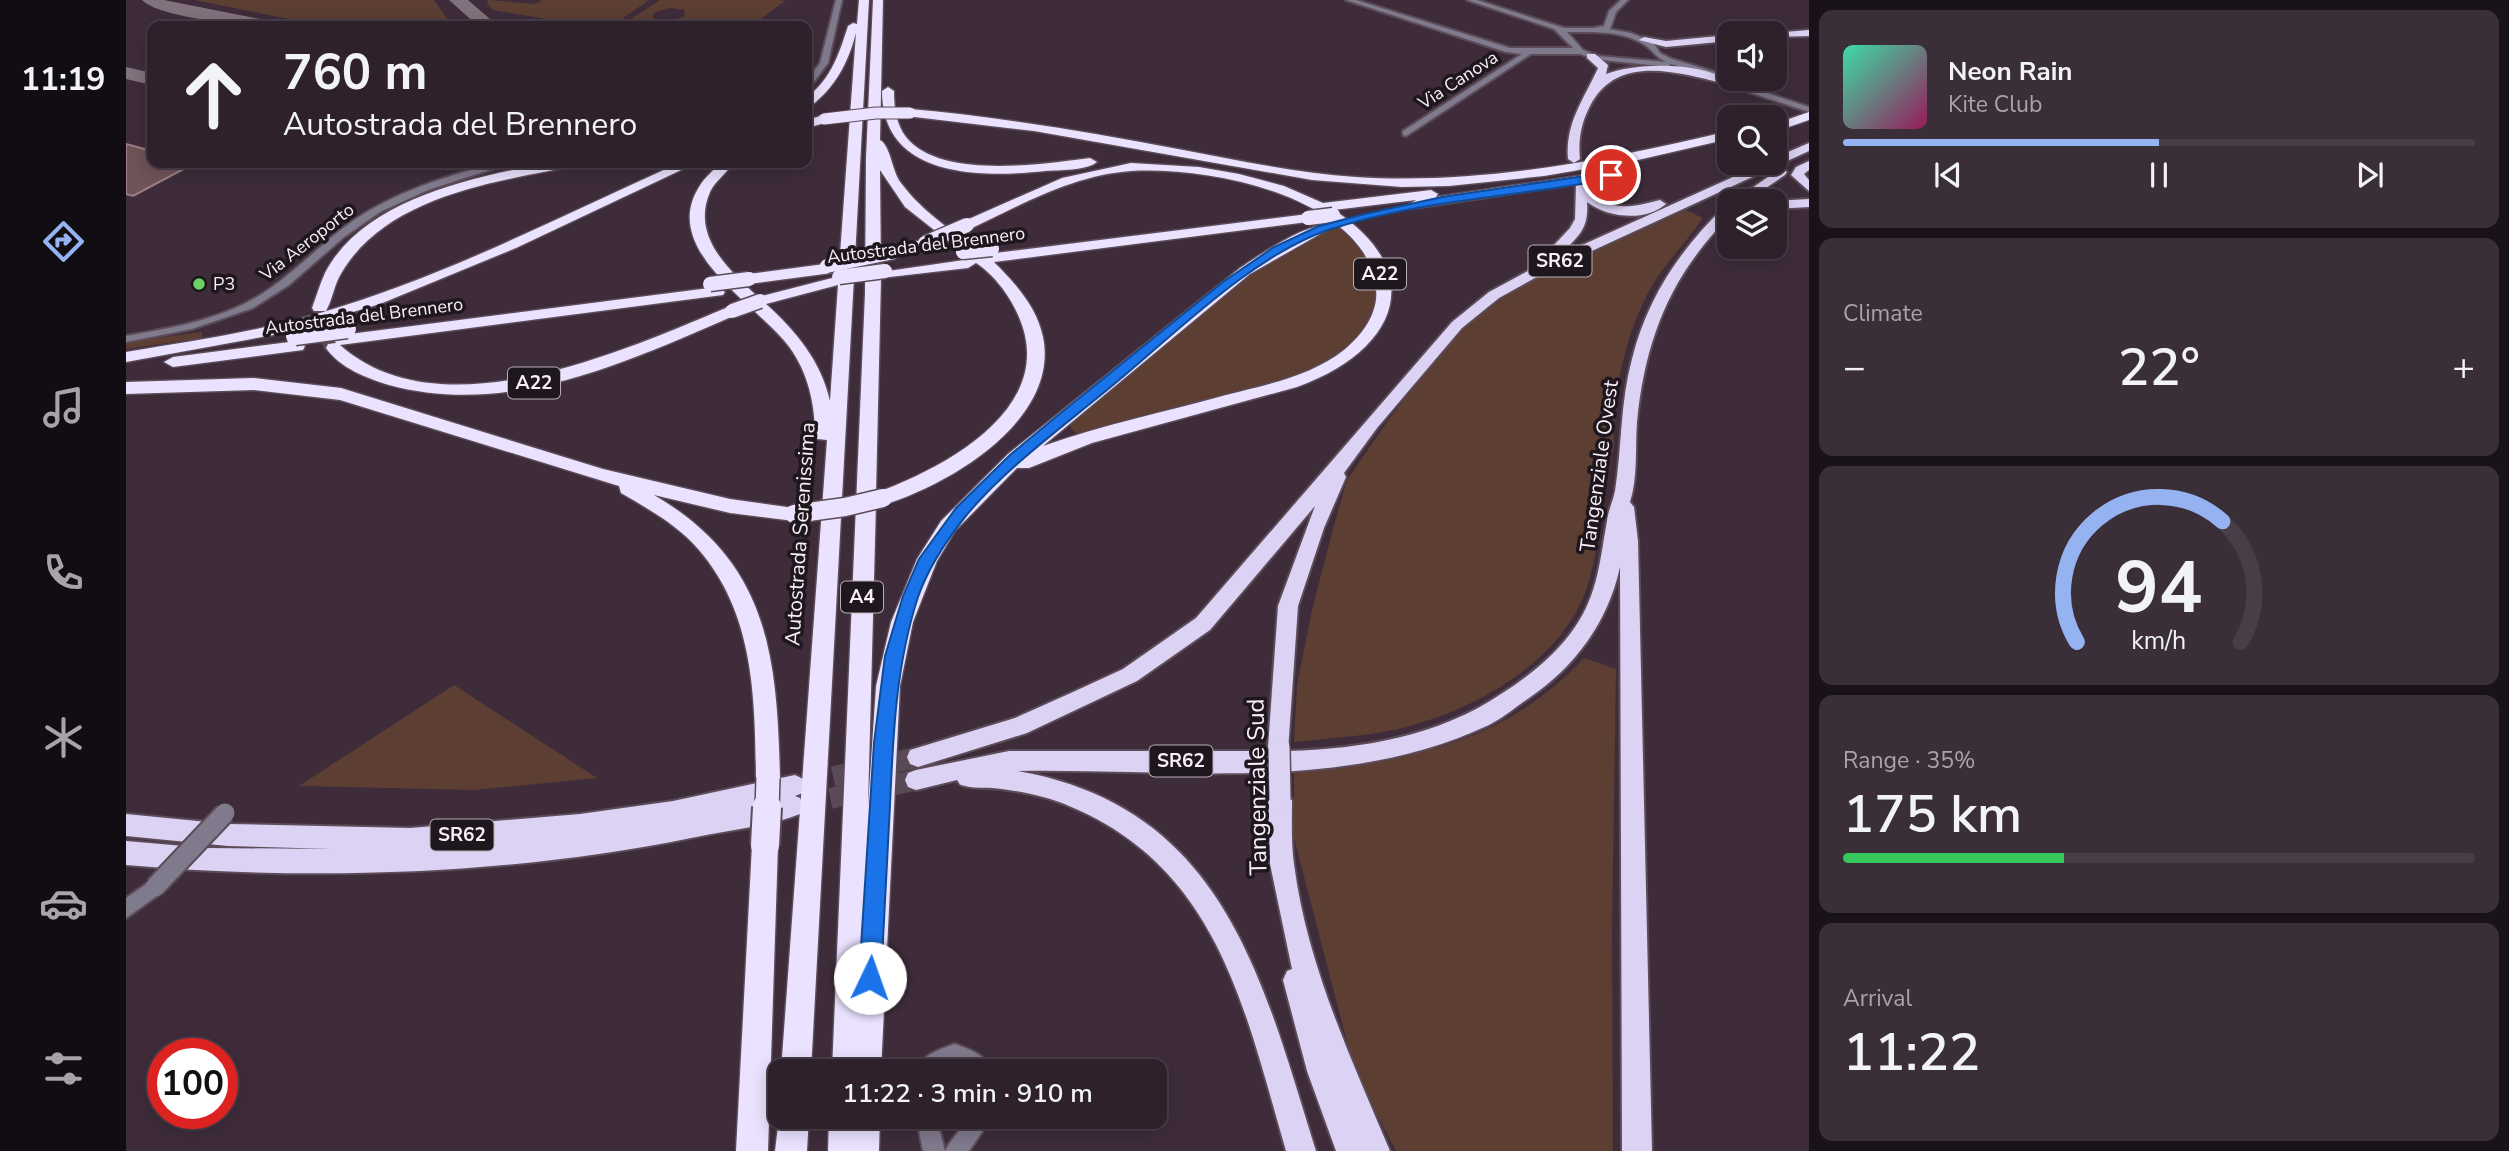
<!DOCTYPE html>
<meta charset="utf-8">
<style>
body{margin:0;font-family:"Nunito Sans",sans-serif;background:#3a2e38;color:#f1f3f6;height:100vh;display:flex;flex-direction:column;font-size:26px;white-space:nowrap}
*{box-sizing:border-box;margin:0}
p{font-size:23px;color:#a7a3a9}
.icon{flex:none;width:38px;height:38px;fill:none;stroke:currentColor;stroke-width:2;stroke-linecap:round;stroke-linejoin:round}
.map{position:relative;flex:1;overflow:hidden}
.sheet{display:flex;flex-direction:column;gap:10px;padding:10px;background:#191218;width:700px}
.sheet>*{flex:none}
.banner{position:absolute;left:21px;top:21px;width:665px;height:147px;border-radius:14px;box-shadow:0 4px 18px #0003,0 0 0 2px #493e48;background:#2e212c;color:#f1f3f6;overflow:hidden}
.controls{position:absolute;left:1591px;top:21px;display:grid;gap:14px}
.controls a{display:grid;place-items:center;width:70px;height:70px;border-radius:14px;background:#2e212c;box-shadow:0 4px 18px #0003,0 0 0 2px #493e48;font-size:35px}
.speed{position:absolute;left:21px;top:1038px;display:flex;gap:14px;font-size:35px;font-weight:700;text-align:center}
.speed>*{display:grid;place-content:center;width:91px;height:91px;border-radius:50%;background:#2e212c;box-shadow:0 4px 18px #0003,0 0 0 2px #493e48;line-height:1}
.speed .limit{border:10px solid #d22;background:#fff;color:#111}
.pin{position:absolute;display:grid;place-items:center;width:60px;height:60px;color:#fff;margin:-30px;border:4px solid #fff;border-radius:50%;box-shadow:0 2px 7px #0007}
.me{position:absolute;width:77px;margin:-38px;rotate:3deg;stroke-linejoin:round;filter:drop-shadow(0 0 5px #0008)}
.turn{display:flex;align-items:center;gap:24px;height:147px;padding:0 21px;font-size:32px}
.turn .icon{width:91px;height:91px;stroke-width:2.5}
.turn b{display:block;font-size:49px;line-height:60px}
.big{font-size:52px;font-weight:600;line-height:1.1}
.sheet .widget{flex:1;display:flex;flex-direction:column;justify-content:center;gap:10px;min-width:0;padding:0 24px;border-radius:14px;background:#3a2e38}
.sheet .dial{align-items:center;gap:0}
.dial svg{height:182px;overflow:visible;fill:none;stroke:#493e48;stroke-width:7;stroke-linecap:round;text-anchor:middle}
.dial text{fill:#f1f3f6;stroke:none}
.song{display:flex;align-items:center;gap:21px}
.cover{width:84px;height:84px;border-radius:10px;background:linear-gradient(135deg,hsl(160 70% 55%),hsl(330 70% 35%))}
.played{height:7px;border-radius:4px;background:linear-gradient(90deg,#95b2f1 50%,#493e48 50%)}
.keys{display:flex;justify-content:space-around;direction:ltr}
.heat{display:flex;justify-content:space-between;align-items:center;font-size:38px;direction:ltr}
.charge{height:10px;border-radius:5px;background:linear-gradient(90deg,#34c759 35%,#493e48 0)}
.trip{position:absolute;left:642px;top:1059px;width:399px;height:70px;border-radius:14px;background:#2e212c;box-shadow:0 4px 18px #0003,0 0 0 2px #493e48;font-weight:600;line-height:70px;text-align:center}
main{display:flex;flex:1;min-height:0}
.tab-bar{display:flex;flex-direction:column;width:126px;justify-content:space-around;align-items:center;background:#120d12;color:#a7a3a9}
.tab-bar .icon{width:49px;height:49px}
.tab-bar .active{color:#95b2f1}
.tab-bar b{font-size:32px;color:#f1f3f6}
.map>svg:first-child{display:block}
.green{fill:#5c3e33}
.lines{fill:none;stroke-linecap:round;stroke-linejoin:round}
.taxiway{fill:#82727e;fill-rule:evenodd}
.building{fill:#6e5358;stroke:#9b7f83;stroke-width:2}
.trunk-tunnel{stroke:#5a4956;stroke-width:21;stroke-dasharray:21 10;stroke-linecap:butt}
.motorway-tunnel-far1{stroke:#5a4956;stroke-width:14;stroke-dasharray:14 7;stroke-linecap:butt}
.motorway-tunnel{stroke:#5a4956;stroke-width:18;stroke-dasharray:18 9;stroke-linecap:butt}
.minor-casing{stroke:#5c4b58;stroke-width:4}
.tertiary-casing{stroke:#5c4b58;stroke-width:4}
.trunk-casing{stroke:#5c4b58;stroke-width:4}
.motorway-casing{stroke:#5c4b58;stroke-width:3}
.minor{fill:#807a8d;fill-rule:evenodd}
.tertiary{fill:#807a8d;fill-rule:evenodd}
.trunk{fill:#dcd2f3;fill-rule:evenodd}
.motorway{fill:#eae2fe;fill-rule:evenodd}
.minor-bridge-casing{stroke:#5c4b58;stroke-width:23;stroke-linecap:butt}
.trunk-bridge-casing{stroke:#5c4b58;stroke-width:24;stroke-linecap:butt}
.motorway-bridge-far4-casing{stroke:#5c4b58;stroke-width:13;stroke-linecap:butt}
.motorway-bridge-far3-casing{stroke:#5c4b58;stroke-width:17;stroke-linecap:butt}
.motorway-bridge-far2-casing{stroke:#5c4b58;stroke-width:21;stroke-linecap:butt}
.motorway-bridge-far1-casing{stroke:#5c4b58;stroke-width:26;stroke-linecap:butt}
.motorway-bridge-casing{stroke:#5c4b58;stroke-width:32;stroke-linecap:butt}
.minor-bridge{stroke:#807a8d;stroke-width:19}
.trunk-bridge{stroke:#dcd2f3;stroke-width:21}
.motorway-bridge-far4{stroke:#eae2fe;stroke-width:11}
.motorway-bridge-far3{stroke:#eae2fe;stroke-width:14}
.motorway-bridge-far2{stroke:#eae2fe;stroke-width:18}
.motorway-bridge-far1{stroke:#eae2fe;stroke-width:23}
.motorway-bridge{stroke:#eae2fe;stroke-width:28}
.route{fill:#1a73e8;stroke:#114b97;stroke-width:2}
.poi-dot{fill:#6ad363;stroke:#1f171e;stroke-width:2.5}
.labels{text-anchor:middle;dominant-baseline:central;stroke-width:7;stroke-linejoin:round;paint-order:stroke}
.far-street-label{font-size:18px;fill:#faeef8;stroke:#1f171e}
.far-poi-label{font-size:18px;fill:#faeef8;stroke:#1f171e;text-anchor:start}
.shield{fill:#1f171e;stroke:#b8aeb7;stroke-width:2}
.shield-label{font-size:19px;font-weight:bold;fill:#faeef8}
.street-label{font-size:21px;fill:#faeef8;stroke:#1f171e}
.near-street-label{font-size:24px;fill:#faeef8;stroke:#1f171e}
</style>
<main>
<nav class="tab-bar">
<b>11:19</b>
<svg class="icon active" aria-label="directions" viewBox="0 0 24 24"><path d="M12 3l9 9-9 9-9-9zM9 14v-3h6M13 9l2 2-2 2"/></svg>
<svg class="icon" aria-label="music" viewBox="0 0 24 24"><path d="M9 18V5l10-2v13"/><circle cx="6" cy="18" r="3"/><circle cx="16" cy="16" r="3"/></svg>
<svg class="icon" aria-label="phone" viewBox="0 0 24 24"><path d="M5 4h4l2 5-3 2q2 4 5 5l2-3 5 2v4C11 20 4 13 5 4z"/></svg>
<svg class="icon" aria-label="climate" viewBox="0 0 24 24"><path d="M12 3v18M4 7l16 10M4 17L20 7"/></svg>
<svg class="icon" aria-label="car" viewBox="0 0 24 24"><path d="M5 17H2v-5l4-1 3-4h7l3 4 3 1v5h-3M9 17h6M6 11h13"/><circle cx="7" cy="17" r="2"/><circle cx="17" cy="17" r="2"/></svg>
<svg class="icon" aria-label="filters" viewBox="0 0 24 24"><path d="M4 7h16M4 17h16"/><circle cx="9" cy="7" r="2"/><circle cx="15" cy="17" r="2"/></svg>
</nav>
<div class="map">
<svg width="1683" height="1151" viewBox="0 0 1683 1151">
<rect width="100%" height="100%" fill="#3e2c3a"/>
<g class="green">
<polygon points="69,0 308,0 326,26 197,26"/>
<polygon points="362,0 409,4 416,0 523,0 486,26 461,26 367,10 361,3"/>
<polygon points="534,0 652,0 659,1 625,26 531,26 539,21 558,17 559,10 544,8 529,12 526,16 532,21 523,26 494,26"/>
<path d="M1560 210 1577 218C1563 239 1545 257 1531 278 1502 322 1486 392 1488 445 1479 489 1475 537 1463 581 1441 658 1356 706 1284 726 1246 736 1207 738 1168 742L1171 685 1186 610 1208 525 1221 480 1261 422 1307 361 1338 327 1393 286Z"/>
<path d="M1215 227C1238 248 1256 273 1250 305 1238 370 1130 388 1077 402 1036 413 995 424 953 435L945 429V422L1120 274 1190 235Z"/>
<polygon points="76,332 76,338 0,349 0,342"/>
<path d="M1458 658 1490 669 1486 930 1487 1151H1270L1229 1073 1168 838V770C1282 760 1375 746 1458 658Z"/>
<polygon points="328,685 471,778 349,790 173,786"/>
</g>
<g class="lines">
<g class="taxiway">
<path d="M16 0H38L144 21 153 26C128 27 32 18 16 0Z"/>
<polygon points="323,0 342,0 372,26 352,26"/>
<polygon points="0,67 26,73 26,85 0,79"/>
</g>
</g>
<polygon class="building" points="0,144 26,151 26,163 69,163 7,196 0,194"/>
<g class="lines">
<g class="trunk-tunnel">
<polyline points="677,784 792,757"/>
<polyline points="674,805 790,780"/>
</g>
<polyline class="motorway-tunnel-far1" points="194,308 195,315"/>
<polyline class="motorway-tunnel" points="195,314 196,325 208,348"/>
<defs>
<g id="minor">
<polygon points="1220,0 1230,0 1384,48 1447,48 1461,52 1457,54 1405,54 1280,136 1277,135 1277,131 1396,54 1380,52"/>
<polygon points="1495,0 1502,0 1490,12 1484,29 1467,32 1467,28 1478,26 1483,11"/>
<polygon points="29,878 35,881 38,887 35,893 0,918 0,898"/>
<path d="M829 1044C845 1050 859 1054 866 1071H842L829 1064 814 1071H790C797 1054 812 1050 829 1044Z"/>
<polygon points="790,1116 810,1116 819,1151 797,1151"/>
<polygon points="844,1116 867,1116 843,1151 819,1151 823,1144"/>
</g>
<g id="tertiary">
<polygon points="710,0 716,0 702,63 684,87 681,87 681,80 694,63"/>
<path d="M1341 0H1351L1438 28H1477L1505 33 1527 42 1534 53 1546 59 1603 76V79H1606L1603 80 1683 107V112L1589 81 1591 77 1545 64 1542 67 1467 59 1452 53 1428 29ZM1441 32C1467 32 1496 30 1519 45 1527 50 1528 56 1540 62L1472 56 1457 50Z"/>
<path d="M371 163H385L302 190 254 212 218 237 163 285 127 308 66 329 0 342V336C40 329 81 322 118 304 159 284 188 249 224 223 268 192 320 176 371 163Z"/>
</g>
<g id="trunk">
<polygon points="1683,30 1683,36 1648,37 1648,33 1644,33"/>
<polygon points="1603,35 1603,41 1540,47 1513,40 1518,37 1540,41"/>
<path d="M1461 54H1469L1482 65 1480 74C1510 62 1575 62 1601 80L1596 83C1549 72 1491 54 1464 106 1455 123 1452 140 1454 159L1448 163 1442 159C1439 123 1458 99 1472 68L1461 58Z"/>
<path d="M1683 143V151L1418 273 1373 298 1336 328 1251 428 1218 473 1220 477 1198 528 1172 606 1162 751C1236 749 1313 736 1375 694 1403 676 1430 655 1449 627 1472 594 1474 559 1481 521 1482 511 1487 501 1489 491 1496 447 1494 403 1506 359 1521 298 1554 250 1598 207L1603 206V217C1544 276 1519 340 1511 422 1509 448 1512 477 1504 502L1508 507 1512 541 1526 1151H1496L1494 567C1482 622 1449 667 1403 698 1390 707 1377 718 1363 725 1217 794 1049 768 892 771 1099 808 1136 979 1190 1151H1160C1119 1011 1093 868 943 806 922 797 899 792 876 789 864 787 851 789 839 786 833 785 834 784 831 780L790 790 782 787 779 780 782 773 790 770 883 751H1144L1142 747 1152 606 1189 506 1084 630 1011 681 901 733 792 767 784 764 781 757 784 750 889 718 947 692 997 669 1070 618 1326 322 1363 292 1413 265 1414 260 1444 228 1449 219 1450 184H1458C1484 212 1500 209 1534 200L1540 204C1520 222 1482 218 1461 202 1463 230 1452 236 1434 255L1638 163H1648V158Z"/>
<polygon points="1683,161 1683,170 1678,174 1683,180 1683,191 1665,175 1670,167"/>
<polygon points="1655,168 1661,172 1659,175 1621,201 1607,201"/>
<polygon points="1683,199 1683,207 1648,209 1647,201"/>
<path d="M669 775 677 779 680 786 677 793 669 796 674 798 678 806 674 814C641 827 601 830 565 838 384 875 184 881 0 865V841L81 848 207 849 102 846 0 836V814L102 824 284 828 454 814 547 801Z"/>
<path d="M1154 789 1162 792 1166 800C1166 821 1165 843 1168 864 1181 965 1225 1058 1264 1151H1210L1181 1071 1157 980 1161 971 1166 969 1144 864 1142 800 1146 792Z"/>
</g>
<g id="motorway">
<path d="M733 0H743L685 1071H655L701 440 691 439 689 435C689 404 682 373 664 348 633 305 533 251 573 187 578 178 587 171 594 163H607C601 173 589 181 584 192 565 236 602 269 632 297L706 278 712 281 713 268 706 273 623 284 615 279 623 274 706 263 713 268 730 33C722 63 710 86 685 106L681 107V97C705 79 713 54 722 26L727 23 731 24ZM712 285 704 401C695 361 670 331 640 304Z"/>
<path d="M747 0H757L754 140C765 146 766 172 775 183 798 214 831 234 862 257L869 253 1182 214 1189 218 1182 222 868 262C889 283 911 307 917 337 934 420 823 485 757 505L750 503 742 806 750 686 765 622 791 559 815 521 882 454 1114 268C1132 256 1181 222 1201 226L1203 229 1124 274 917 446C976 425 1039 412 1100 395 1140 385 1185 376 1218 350 1240 332 1258 305 1247 276 1244 269 1242 259 1237 252 1195 189 1075 167 1005 171 948 175 896 204 846 228H836L834 225 836 222 936 178 1005 163 1073 167 1113 174 1158 186 1197 203 1305 190 1312 194 1310 197 1498 169 1505 173 1498 177 1291 208 1284 204 1290 200 1208 210C1307 275 1267 353 1171 387L966 443 903 468H891L829 531 811 561 787 622 774 686 755 1071H706L739 293 740 158ZM754 170 779 207 845 259 755 272ZM850 263C866 273 883 294 892 315 934 407 820 467 750 493L755 278 842 268Z"/>
<path d="M762 87 768 91C768 107 770 124 780 137 814 180 917 164 964 158L971 162C960 171 933 170 919 171 854 178 756 178 756 91Z"/>
<path d="M784 109C874 117 963 132 1052 149 1111 160 1170 173 1230 177 1356 185 1481 160 1603 131V139L1512 160 1418 176 1323 186 1276 187 1186 180 908 131 780 116 778 113Z"/>
<polygon points="1683,112 1683,120 1648,132 1648,124"/>
<polygon points="698,115 704,119 702,122 681,128 681,120"/>
<path d="M424 163H451L444 167C366 182 261 197 216 272 208 284 207 299 200 311H188L186 308C190 297 194 284 199 273 237 199 350 176 424 163Z"/>
<path d="M553 163H570L390 248 254 304 153 334 0 362V352C65 341 130 332 194 313 318 277 435 216 553 163Z"/>
<polygon points="799,239 806,243 804,246 768,256 761,252 763,249"/>
<path d="M591 287 599 292 597 295 214 345C314 434 496 351 600 308H612L614 311 612 314C503 361 384 418 263 385 240 378 214 368 200 348L202 344 210 343 208 340 210 336 216 335Z"/>
<polygon points="171,341 179,346 177,350 47,367 38,362 47,357"/>
<path d="M128 378 215 388 477 469 604 499 675 509 678 514 675 519 668 521 604 513 528 495C643 562 651 656 654 778L651 786 642 789 633 786 630 778C629 697 628 614 573 550 552 525 522 509 495 493L493 486 214 400 128 390 0 394V382Z"/>
<polygon points="639,832 648,836 652,845 642,1151 610,1151 626,845 630,836"/>
<polygon points="654,1109 654,1116 683,1116 681,1151 649,1151"/>
<polygon points="703,1116 754,1116 753,1151 702,1151"/>
</g>
</defs>
<use href="#minor" class="minor-casing"/>
<use href="#tertiary" class="tertiary-casing"/>
<use href="#trunk" class="trunk-casing"/>
<use href="#motorway" class="motorway-casing"/>
<use href="#minor" class="minor"/>
<use href="#tertiary" class="tertiary"/>
<use href="#trunk" class="trunk"/>
<use href="#motorway" class="motorway"/>
<defs>
<polyline id="minor-bridge" points="29,887 99,813"/>
<polyline id="trunk-bridge" points="1153,747 1154,800"/>
<polyline id="motorway-bridge-far4" points="698,119 750,113 784,113"/>
<g id="motorway-bridge-far3">
<polyline points="1182,218 1207,215"/>
<polyline points="799,243 841,225"/>
<polyline points="837,252 866,249"/>
<polyline points="701,266 768,252"/>
<polyline points="713,277 759,271"/>
<polyline points="584,284 623,279"/>
<polyline points="606,311 634,301"/>
</g>
<g id="motorway-bridge-far2">
<polyline points="169,336 221,329"/>
<polyline points="668,514 719,507 757,498"/>
</g>
<polyline id="motorway-bridge-far1" points="641,809 642,778"/>
<polyline id="motorway-bridge" points="639,845 641,807"/>
</defs>
<use href="#minor-bridge" class="minor-bridge-casing"/>
<use href="#trunk-bridge" class="trunk-bridge-casing"/>
<use href="#motorway-bridge-far4" class="motorway-bridge-far4-casing"/>
<use href="#motorway-bridge-far3" class="motorway-bridge-far3-casing"/>
<use href="#motorway-bridge-far2" class="motorway-bridge-far2-casing"/>
<use href="#motorway-bridge-far1" class="motorway-bridge-far1-casing"/>
<use href="#motorway-bridge" class="motorway-bridge-casing"/>
<use href="#minor-bridge" class="minor-bridge"/>
<use href="#trunk-bridge" class="trunk-bridge"/>
<use href="#motorway-bridge-far4" class="motorway-bridge-far4"/>
<use href="#motorway-bridge-far3" class="motorway-bridge-far3"/>
<use href="#motorway-bridge-far2" class="motorway-bridge-far2"/>
<use href="#motorway-bridge-far1" class="motorway-bridge-far1"/>
<use href="#motorway-bridge" class="motorway-bridge"/>
</g>
<path class="route" d="M1485 172 1490 175 1489 178C1394 197 1295 199 1202 230 1126 256 1049 334 987 385 939 425 878 469 839 517 820 541 802 568 792 597 770 664 767 735 764 805 761 863 758 921 755 978L752 986 744 989 737 986 733 978 748 743 759 656 777 596 793 559 830 508 884 455 931 416 1097 282 1148 247 1193 226 1239 214 1316 197Z"/>
<circle class="poi-dot" cx="73" cy="284" r="7"/>
<g class="labels">
<g class="far-street-label">
<text transform="translate(1332 80) rotate(-33)">Via Canova</text>
<text transform="translate(181 242) rotate(-38)">Via Aeroporto</text>
<text transform="translate(800 245) rotate(-7)">Autostrada del Brennero</text>
<text transform="translate(238 316) rotate(-7)">Autostrada del Brennero</text>
</g>
<g class="far-poi-label">
<text x="87" y="284">P3</text>
</g>
<g class="shield">
<rect x="1402.5" y="245.5" width="63" height="31" rx="5"/>
<rect x="1228" y="258.5" width="52" height="31" rx="5"/>
<rect x="382" y="367.5" width="52" height="31" rx="5"/>
<rect x="715" y="581.5" width="42" height="31" rx="5"/>
<rect x="1023.5" y="745.5" width="63" height="31" rx="5"/>
<rect x="304.5" y="819.5" width="63" height="31" rx="5"/>
</g>
<g class="shield-label">
<text x="1434" y="261">SR62</text>
<text x="1254" y="274">A22</text>
<text x="408" y="383">A22</text>
<text x="736" y="597">A4</text>
<text x="1055" y="761">SR62</text>
<text x="336" y="835">SR62</text>
</g>
<g class="street-label">
<text transform="translate(1473 466) rotate(-82)">Tangenziale Ovest</text>
<text transform="translate(674 534) rotate(-86)">Autostrada Serenissima</text>
</g>
<g class="near-street-label">
<text transform="translate(1131 787) rotate(-91)">Tangenziale Sud</text>
</g>
</g>
</svg>
<div class="controls">
<a><svg class="icon" aria-label="sound" viewBox="0 0 24 24"><path d="M4 9h4l5-4v14l-5-4H4zM17 9q2 3 0 6"/></svg></a>
<a><svg class="icon" aria-label="search" viewBox="0 0 24 24"><circle cx="10" cy="10" r="6"/><path d="M15 15l6 6"/></svg></a>
<a><svg class="icon" aria-label="layers" viewBox="0 0 24 24"><path d="M12 4l9 5-9 5-9-5zM3 14l9 5 9-5"/></svg></a>
</div>
<div class="speed"><div class="limit">100</div></div>
<div class="pin" style="left:1485px;top:175px;background:#d93025"><svg class="icon" aria-label="arrive" viewBox="0 0 24 24"><path d="M6 21V4h12l-3 4 3 4H6"/></svg></div>
<svg class="me" style="left:744px;top:978px" viewBox="-20 -20 40 40"><circle r="19" fill="#fff"/><path d="M0-13L10 11 0 6-10 11z" fill="#1a73e8"/></svg>
<div class="trip">11:22 · 3 min · 910 m</div>
<div class="banner">
<div class="turn"><svg class="icon" aria-label="ahead" viewBox="0 0 24 24"><path d="M12 20V5M6 11l6-6 6 6"/></svg><div><b>760 m</b>Autostrada del Brennero</div></div>
</div>
</div>
<section class="sheet">
<div class="widget">
<div class="song"><i class="cover"></i><div><b>Neon Rain</b><p>Kite Club</p></div></div>
<div class="played"></div>
<div class="keys"><svg class="icon" aria-label="previous" viewBox="0 0 24 24"><path d="M18 5L8 12l10 7zM5 5v14"/></svg><svg class="icon" aria-label="pause" viewBox="0 0 24 24"><path d="M8 5v14M16 5v14"/></svg><svg class="icon" aria-label="next" viewBox="0 0 24 24"><path d="M6 5l10 7-10 7zM19 5v14"/></svg></div>
</div>
<div class="widget"><p>Climate</p>
<div class="heat"><a>−</a><b class="big">22°</b><a>+</a></div>
</div>
<div class="widget dial"><svg viewBox="0 0 100 80">
<path d="M14 69A42 42 0 1 1 86 69"/>
<path d="M14 69A42 42 0 0 1 78 16" stroke="#95b2f1"/>
<text x="50" y="56" font-size="32" font-weight="700">94</text>
<text x="50" y="72" font-size="11">km/h</text>
</svg></div>
<div class="widget"><p>Range · 35%</p><b class="big">175 km</b><div class="charge"></div></div>
<div class="widget"><p>Arrival</p><b class="big">11:22</b></div>
</section>
</main>
